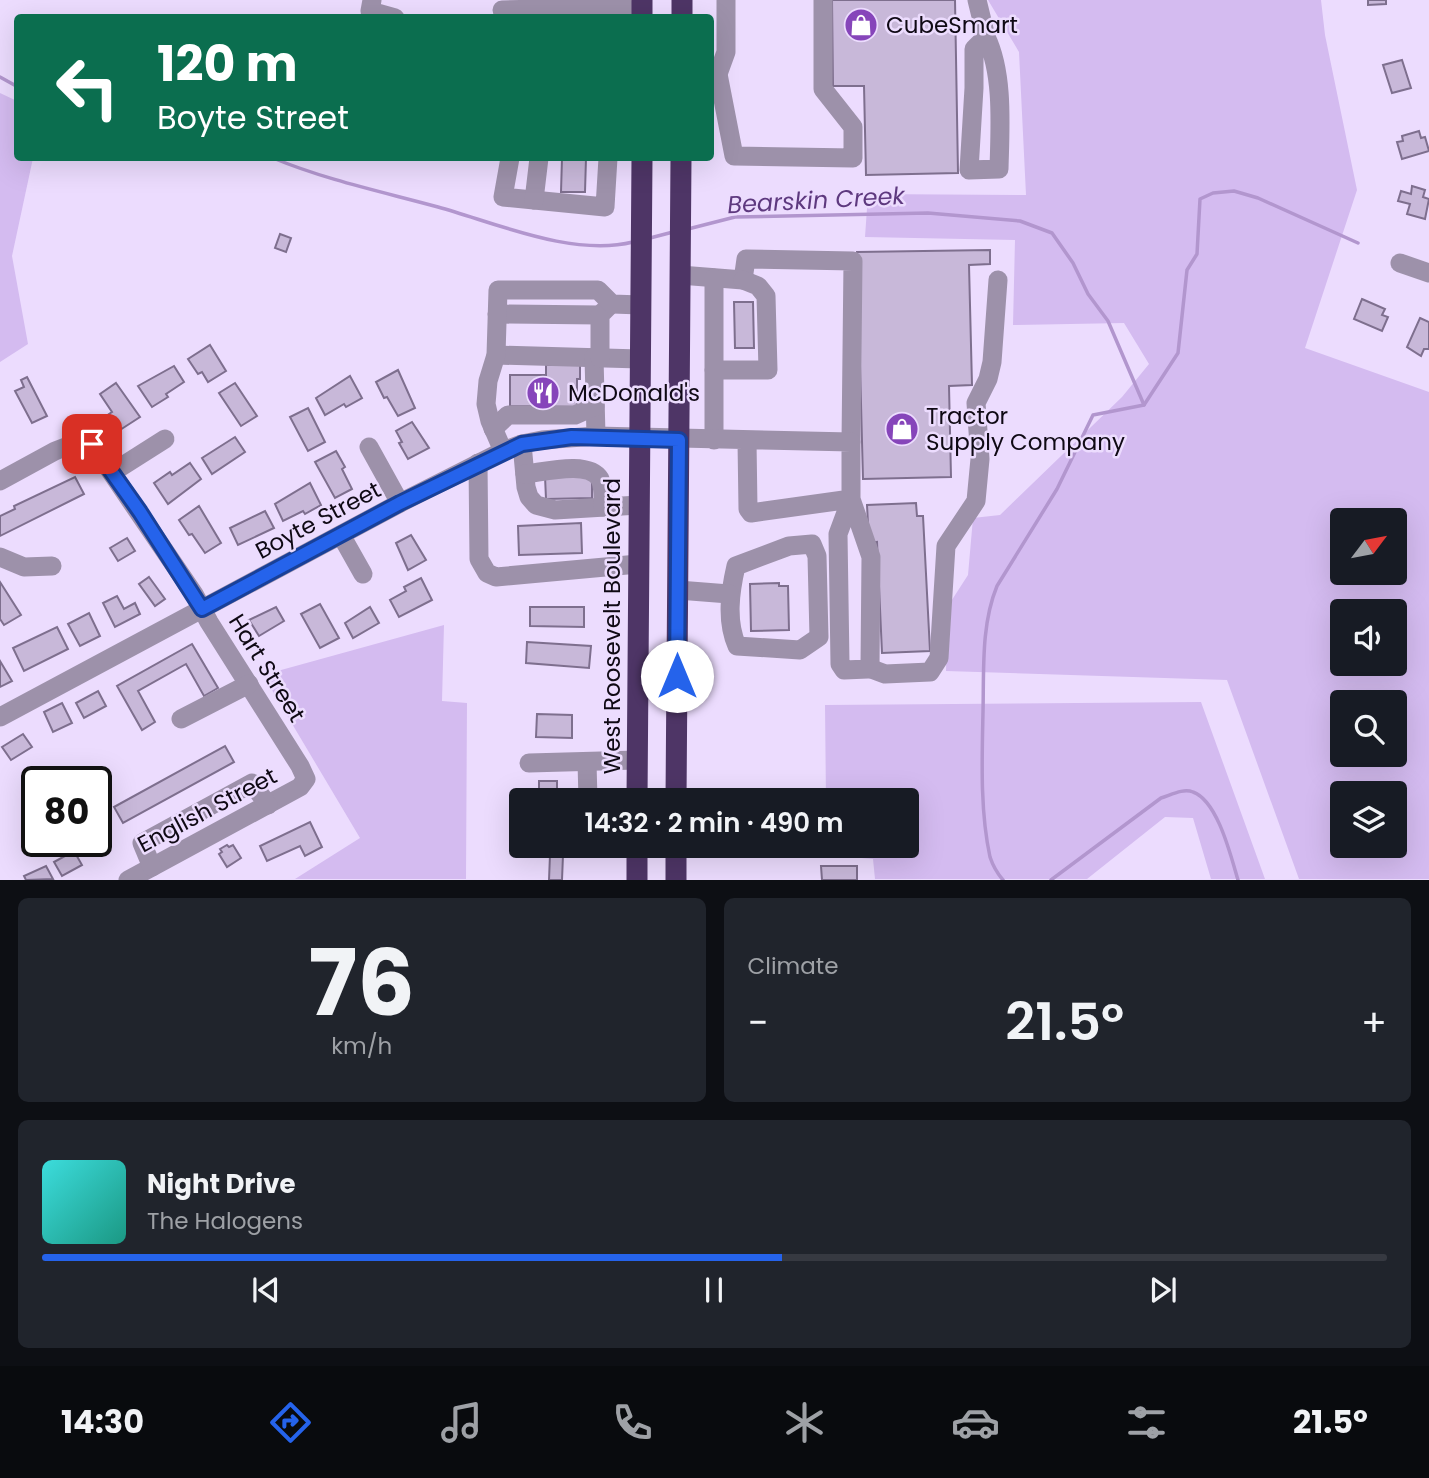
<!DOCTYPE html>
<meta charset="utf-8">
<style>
body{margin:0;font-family:Poppins,sans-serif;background:#20242c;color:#f1f3f6;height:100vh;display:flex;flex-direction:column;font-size:26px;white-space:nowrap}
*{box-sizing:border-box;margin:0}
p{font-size:23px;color:#9ea1a6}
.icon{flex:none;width:38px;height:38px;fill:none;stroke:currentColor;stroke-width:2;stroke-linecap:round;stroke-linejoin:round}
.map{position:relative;height:880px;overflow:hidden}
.panel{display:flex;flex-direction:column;gap:18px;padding:18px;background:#0d0f14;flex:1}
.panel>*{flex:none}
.top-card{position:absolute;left:14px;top:14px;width:700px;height:147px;border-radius:7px;box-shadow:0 7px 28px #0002;background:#0b6e4f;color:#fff;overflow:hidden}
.needle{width:46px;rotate:58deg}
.buttons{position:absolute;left:1330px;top:508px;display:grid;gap:14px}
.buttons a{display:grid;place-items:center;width:77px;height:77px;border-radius:7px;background:#171b24;box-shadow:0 7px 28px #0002;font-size:35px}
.speed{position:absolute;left:21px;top:766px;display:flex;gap:14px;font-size:35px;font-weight:700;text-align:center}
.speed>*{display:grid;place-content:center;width:91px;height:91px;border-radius:50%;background:#171b24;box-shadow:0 7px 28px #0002;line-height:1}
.speed .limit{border:4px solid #111;border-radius:10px;background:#fff;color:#111}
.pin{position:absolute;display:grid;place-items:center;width:60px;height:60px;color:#fff;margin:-30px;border-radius:14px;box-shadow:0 4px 10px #0006}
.me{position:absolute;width:77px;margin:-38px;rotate:0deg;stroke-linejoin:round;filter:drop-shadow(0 0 5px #0008)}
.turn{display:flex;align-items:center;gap:24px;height:147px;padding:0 28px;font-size:32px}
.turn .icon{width:91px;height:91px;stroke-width:2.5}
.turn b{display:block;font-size:49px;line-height:60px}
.big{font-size:52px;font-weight:600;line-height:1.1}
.panel .tile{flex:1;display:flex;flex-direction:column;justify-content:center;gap:10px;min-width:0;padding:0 24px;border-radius:10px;background:#20242c}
.panel .dial{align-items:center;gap:0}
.dial b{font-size:91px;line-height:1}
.song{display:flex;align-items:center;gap:21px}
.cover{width:84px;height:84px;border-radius:10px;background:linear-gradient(135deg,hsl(180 70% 55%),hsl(170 70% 35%))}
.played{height:7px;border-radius:4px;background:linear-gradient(90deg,#2563eb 55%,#363941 55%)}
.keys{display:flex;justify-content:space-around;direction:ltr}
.heat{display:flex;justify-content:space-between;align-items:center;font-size:38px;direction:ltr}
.panel .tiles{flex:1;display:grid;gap:18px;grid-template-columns:1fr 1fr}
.tile:last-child{grid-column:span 2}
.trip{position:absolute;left:509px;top:788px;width:410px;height:70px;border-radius:7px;background:#171b24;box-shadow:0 7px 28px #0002;font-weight:600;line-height:70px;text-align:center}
.menu{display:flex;height:112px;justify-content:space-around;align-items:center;background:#090b0e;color:#9ea1a6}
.menu .icon{width:49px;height:49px}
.menu .selected{color:#2563eb}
.menu b{font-size:32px;color:#f1f3f6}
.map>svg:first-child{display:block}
.green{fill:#d4bbf0;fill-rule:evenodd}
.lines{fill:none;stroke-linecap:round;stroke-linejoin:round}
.stream{stroke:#b296ce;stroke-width:3.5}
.building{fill:#c8b8d9;stroke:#7e6f8e;stroke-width:2}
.minor{stroke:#9d91aa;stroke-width:19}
.highway{stroke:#4e3566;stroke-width:21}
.route-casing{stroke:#184099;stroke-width:18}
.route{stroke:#2563eb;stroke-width:12}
.labels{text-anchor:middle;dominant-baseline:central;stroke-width:5;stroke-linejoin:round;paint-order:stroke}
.poi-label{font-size:23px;fill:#0f0914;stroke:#ecdcfe;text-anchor:start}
.street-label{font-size:23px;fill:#0f0914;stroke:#ecdcfe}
.water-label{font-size:24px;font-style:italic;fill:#5e397f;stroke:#ecdcfe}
</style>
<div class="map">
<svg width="1429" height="880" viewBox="0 0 1429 880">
<rect width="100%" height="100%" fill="#ecdcfe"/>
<g class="green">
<path d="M988 0H1321L1325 35 1357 190 1305 348 1429 392V879H1299L1227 680 946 671 948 606 968 575 973 518 1000 515 1122 397 1149 364 1124 323 1013 325 1015 240 865 237 868 194 1026 195 1019 52ZM1342 520H1395V572H1342ZM1342 611H1395V663H1342ZM1342 702H1395V754H1342ZM1342 793H1395V845H1342Z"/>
<polygon points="0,93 17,101 18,158 33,158 12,256 28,344 0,362"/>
<polygon points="444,625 442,701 467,703 466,879 295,879 360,838 263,675"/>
<polygon points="1201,702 1265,879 1211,879 1193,818 1165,817 1087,879 875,879 873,859 826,855 826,845 906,845 906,800 826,800 825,705"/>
</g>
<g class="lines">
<g class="stream">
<polyline points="0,77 18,87"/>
<path d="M273 158C326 180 383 192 438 207 496 223 572 257 633 242"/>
<polyline points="688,229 735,217 928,213 1020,221 1052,233 1073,263 1088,294 1108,321 1144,405"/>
<polyline points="650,238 673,232"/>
<path d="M1003 880C997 873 993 866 990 857 980 811 982 759 983 712 984 670 981 625 997 586L1057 489 1093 415 1144 405 1178 353 1187 270 1197 254 1200 199 1213 193 1234 191 1258 198 1358 243"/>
<path d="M1051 880 1161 798C1171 795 1183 788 1193 792 1218 801 1231 857 1238 880"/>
</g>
</g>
<g class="building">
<polygon points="832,0 955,0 958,173 866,175 864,86 833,86"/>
<polygon points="1368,0 1386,0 1386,4 1368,5"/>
<polygon points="1402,60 1411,88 1392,93 1383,65"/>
<polygon points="1419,131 1421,138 1425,137 1429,151 1402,159 1397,142 1403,141 1402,136"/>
<polygon points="562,158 586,158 585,192 561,192"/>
<polygon points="1412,186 1425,190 1423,197 1429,199 1425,219 1407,214 1410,204 1398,201 1401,191 1411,194"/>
<polygon points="280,234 291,238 286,252 275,248"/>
<polygon points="990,250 990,264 969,265 972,385 949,386 951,477 863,479 857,252"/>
<polygon points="1362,299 1385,309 1382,315 1388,317 1382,331 1354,319"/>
<polygon points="734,302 753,302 754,348 735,348"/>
<polygon points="1420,318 1429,322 1429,349 1424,349 1421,356 1407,347"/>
<polygon points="210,345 226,371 208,382 202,372 198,374 188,359"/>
<polygon points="546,365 580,365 580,379 577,379 577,407 510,406 510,375 546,375"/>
<polygon points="174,366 184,382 166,394 168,397 152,407 138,386"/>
<polygon points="398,370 415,408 398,416 387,397 384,398 376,382"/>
<polygon points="350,376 362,398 346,407 344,404 325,415 316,398"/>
<polygon points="27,377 47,416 32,423 15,391 24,387 21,380"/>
<polygon points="116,383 140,417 120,430 109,414 112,412 100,394"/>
<polygon points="235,383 257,416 241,426 219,393"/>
<polygon points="308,408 325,442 308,451 290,417"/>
<polygon points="412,422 429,448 408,459 399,443 402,442 396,431"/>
<polygon points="235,437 245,452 212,474 202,458"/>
<polygon points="336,451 345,467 342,469 352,489 335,498 315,462"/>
<polygon points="190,463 201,479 168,504 154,483 170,472 172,475"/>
<polygon points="592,475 592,498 546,499 545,476"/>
<polygon points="75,477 84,494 0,536 0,516 15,509 14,506"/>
<polygon points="310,483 321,505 305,514 303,511 283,521 275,504"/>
<polygon points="916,503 917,516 923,516 930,651 882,653 877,542 869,543 867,505"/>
<polygon points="199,506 221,543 205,553 192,534 189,535 179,520"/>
<polygon points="265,511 274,528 238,545 230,528"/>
<polygon points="581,523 582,553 519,555 518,526"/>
<polygon points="411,535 426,560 408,570 396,543"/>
<polygon points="127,538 135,551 118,561 110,548"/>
<polygon points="149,577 165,599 155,606 139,584"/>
<polygon points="421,578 432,600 399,617 390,600 406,591 404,587"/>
<polygon points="0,582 21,615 4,625 0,619"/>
<polygon points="779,583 779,586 788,586 789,630 751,631 750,584"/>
<polygon points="117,596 124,609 135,603 140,614 115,627 103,603"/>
<polygon points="320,604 339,638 320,648 301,614"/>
<polygon points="276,607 284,621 259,636 249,620"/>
<polygon points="370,607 379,623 353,638 345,623"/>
<polygon points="530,607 584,607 584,627 530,626"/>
<polygon points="89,613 100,636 80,646 68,624"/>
<polygon points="57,627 68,649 24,671 13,648"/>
<polygon points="527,642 591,646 589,668 526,663"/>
<polygon points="192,644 218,688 204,696 186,664 138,691 155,722 142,730 117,686"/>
<polygon points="0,661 12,681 0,687"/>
<polygon points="98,691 106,706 84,718 76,703"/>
<polygon points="62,703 72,723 53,732 44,712"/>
<polygon points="537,714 572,715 572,738 536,737"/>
<polygon points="23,734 32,747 11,760 2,747"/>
<polygon points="225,746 234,762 123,823 114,807"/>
<rect x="539" y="781" width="18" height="19"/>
<polygon points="310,822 322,847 305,856 300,846 267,861 260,846"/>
<polygon points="227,845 229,847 233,845 241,858 227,867 219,854 222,852 220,849"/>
<polygon points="545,845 576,845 576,850 545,851"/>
<polygon points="74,851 82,865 62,876 54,862"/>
<polygon points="550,855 563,855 562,880 549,880"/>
<polygon points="46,866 53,879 26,880 24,876"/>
<polygon points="821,866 857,866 857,880 822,880"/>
</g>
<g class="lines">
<g class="minor">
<polyline points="372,0 370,11 395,18"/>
<path d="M977 0 986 37 974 49V88L969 170 999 169C1000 128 1004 74 986 37"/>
<polyline points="502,10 612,7 641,11"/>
<polyline points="710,74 718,74 734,156 853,158 853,127 823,89 823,0"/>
<polyline points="718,74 726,52 726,0"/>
<polyline points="510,158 503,197 605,207 608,158"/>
<polyline points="534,200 539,158"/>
<polyline points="1400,263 1429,273"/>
<polyline points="680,275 743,280 746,259 853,261 851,442"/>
<polyline points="497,314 600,315"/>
<polyline points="496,355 640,359"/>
<polyline points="594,357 596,436"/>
<polyline points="600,358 600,315 608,307"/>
<polyline points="714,370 768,370 766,296 758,286 743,280"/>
<polyline points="493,429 508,415 575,415 595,406"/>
<polyline points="714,440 714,278"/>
<polyline points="522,444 526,487 529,497 536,505 555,510 639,505"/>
<polyline points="369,447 400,503"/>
<polyline points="503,451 490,421 486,404 488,381 496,355 498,290 598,290 612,304 641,305"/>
<polyline points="478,463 479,559 487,573 496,577 638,564"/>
<polyline points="113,472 165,439"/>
<path d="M525 474C544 472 589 460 600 479 604 488 603 498 603 507"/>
<polyline points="0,481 55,451 81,441 92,444 194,594 209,622 300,766 306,779 300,787 128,880"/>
<polyline points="341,535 363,574"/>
<path d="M812 544 817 556 819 637 800 650 737 646C726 621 730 592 736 566L789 546Z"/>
<polyline points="0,557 24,567 52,566"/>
<polyline points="678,590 729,594"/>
<polyline points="869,668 885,674 930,672 939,658 946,546 976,501 980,459 976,403 988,379 992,362 998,280"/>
<polyline points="0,717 400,503 503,451 522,444 542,440 596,436 851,442 851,499 871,557 870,666 868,669 844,670 840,664 838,534 851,499 751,513 748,509 747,441"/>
<polyline points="181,719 249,684"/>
<polyline points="587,762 588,800"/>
<polyline points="529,763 637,760"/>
<polyline points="152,867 142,843 252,783 268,805"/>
</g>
<g class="highway">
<polyline points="642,18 642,0"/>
<polyline points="682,18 682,0"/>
<polyline points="637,800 642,158"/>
<polyline points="676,800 681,158"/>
<polyline points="637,880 637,845"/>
<polyline points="676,880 676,845"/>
</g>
</g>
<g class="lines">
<defs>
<polyline id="route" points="92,444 140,512 202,609 400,503 522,444 572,437 679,440 677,676"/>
</defs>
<use href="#route" class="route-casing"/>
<use href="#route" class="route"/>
</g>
<defs>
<symbol id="shop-disc" viewBox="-11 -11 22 22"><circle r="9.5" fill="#8645ba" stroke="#ecdcfe"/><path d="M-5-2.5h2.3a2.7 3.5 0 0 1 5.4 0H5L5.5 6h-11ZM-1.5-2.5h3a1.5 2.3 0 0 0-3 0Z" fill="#fff"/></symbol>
<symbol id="restaurant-disc" viewBox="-11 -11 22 22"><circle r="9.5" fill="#8645ba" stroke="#ecdcfe"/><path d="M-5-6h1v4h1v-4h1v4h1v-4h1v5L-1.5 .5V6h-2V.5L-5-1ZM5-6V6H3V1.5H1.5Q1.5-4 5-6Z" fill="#fff"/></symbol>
</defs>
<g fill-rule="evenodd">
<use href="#shop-disc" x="842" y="6" width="38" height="38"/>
<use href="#restaurant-disc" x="524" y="374" width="38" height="38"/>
<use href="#shop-disc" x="883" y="410" width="38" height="38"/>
</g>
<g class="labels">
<g class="poi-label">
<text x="886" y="25">CubeSmart</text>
<text x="568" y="393">McDonald's</text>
<text x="926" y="416">Tractor<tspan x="926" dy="26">Supply Company</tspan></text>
</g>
<g class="street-label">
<text transform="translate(318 520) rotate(-28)">Boyte Street</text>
<text transform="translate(612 626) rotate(-90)">West Roosevelt Boulevard</text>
<text transform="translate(267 668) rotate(58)">Hart Street</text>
<text transform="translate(207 810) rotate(-28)">English Street</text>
</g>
<g class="water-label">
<text transform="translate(816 200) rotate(-3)">Bearskin Creek</text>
</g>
</g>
</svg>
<div class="buttons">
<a><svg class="needle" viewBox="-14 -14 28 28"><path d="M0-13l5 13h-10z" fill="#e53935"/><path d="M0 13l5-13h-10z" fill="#9ea1a6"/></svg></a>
<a><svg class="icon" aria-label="sound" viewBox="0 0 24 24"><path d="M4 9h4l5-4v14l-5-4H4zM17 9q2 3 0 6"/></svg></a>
<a><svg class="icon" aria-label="search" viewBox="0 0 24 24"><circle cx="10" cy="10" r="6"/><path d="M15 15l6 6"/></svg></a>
<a><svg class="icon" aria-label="layers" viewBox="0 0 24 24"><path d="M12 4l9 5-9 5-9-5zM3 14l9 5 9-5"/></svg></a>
</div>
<div class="speed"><div class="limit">80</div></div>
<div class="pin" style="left:92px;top:444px;background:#d93025"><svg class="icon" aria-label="arrive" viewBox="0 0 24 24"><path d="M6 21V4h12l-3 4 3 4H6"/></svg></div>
<svg class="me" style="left:677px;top:676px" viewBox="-20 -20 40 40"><circle r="19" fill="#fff"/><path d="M0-13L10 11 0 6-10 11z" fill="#2563eb"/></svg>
<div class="trip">14:32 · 2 min · 490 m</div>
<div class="top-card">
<div class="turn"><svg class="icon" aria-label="left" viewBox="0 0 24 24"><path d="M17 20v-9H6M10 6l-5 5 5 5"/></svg><div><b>120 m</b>Boyte Street</div></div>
</div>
</div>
<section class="panel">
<div class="tiles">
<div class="tile dial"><b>76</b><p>km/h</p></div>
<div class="tile"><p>Climate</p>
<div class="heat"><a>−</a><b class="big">21.5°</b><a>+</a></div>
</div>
<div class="tile">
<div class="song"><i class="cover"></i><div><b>Night Drive</b><p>The Halogens</p></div></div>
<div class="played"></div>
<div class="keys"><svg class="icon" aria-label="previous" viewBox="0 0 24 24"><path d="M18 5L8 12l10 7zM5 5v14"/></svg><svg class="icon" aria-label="pause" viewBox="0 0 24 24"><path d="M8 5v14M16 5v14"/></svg><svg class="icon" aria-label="next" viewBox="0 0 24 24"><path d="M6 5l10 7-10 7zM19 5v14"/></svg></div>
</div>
</div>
</section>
<nav class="menu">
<b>14:30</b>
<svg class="icon selected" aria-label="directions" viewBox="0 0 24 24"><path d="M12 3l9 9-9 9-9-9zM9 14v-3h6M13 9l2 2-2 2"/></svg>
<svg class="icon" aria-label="music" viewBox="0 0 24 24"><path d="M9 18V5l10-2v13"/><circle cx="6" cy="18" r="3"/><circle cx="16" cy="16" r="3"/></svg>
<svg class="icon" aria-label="phone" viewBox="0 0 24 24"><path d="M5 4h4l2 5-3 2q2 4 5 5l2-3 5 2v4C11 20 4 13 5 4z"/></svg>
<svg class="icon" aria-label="climate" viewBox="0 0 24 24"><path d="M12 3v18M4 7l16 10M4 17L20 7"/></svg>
<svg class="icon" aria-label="car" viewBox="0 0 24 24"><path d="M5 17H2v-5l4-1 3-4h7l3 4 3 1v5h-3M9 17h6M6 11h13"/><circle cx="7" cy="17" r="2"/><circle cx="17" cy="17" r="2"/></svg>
<svg class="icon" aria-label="filters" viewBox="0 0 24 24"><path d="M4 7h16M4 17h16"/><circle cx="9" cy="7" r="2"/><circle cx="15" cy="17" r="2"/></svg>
<b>21.5°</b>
</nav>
